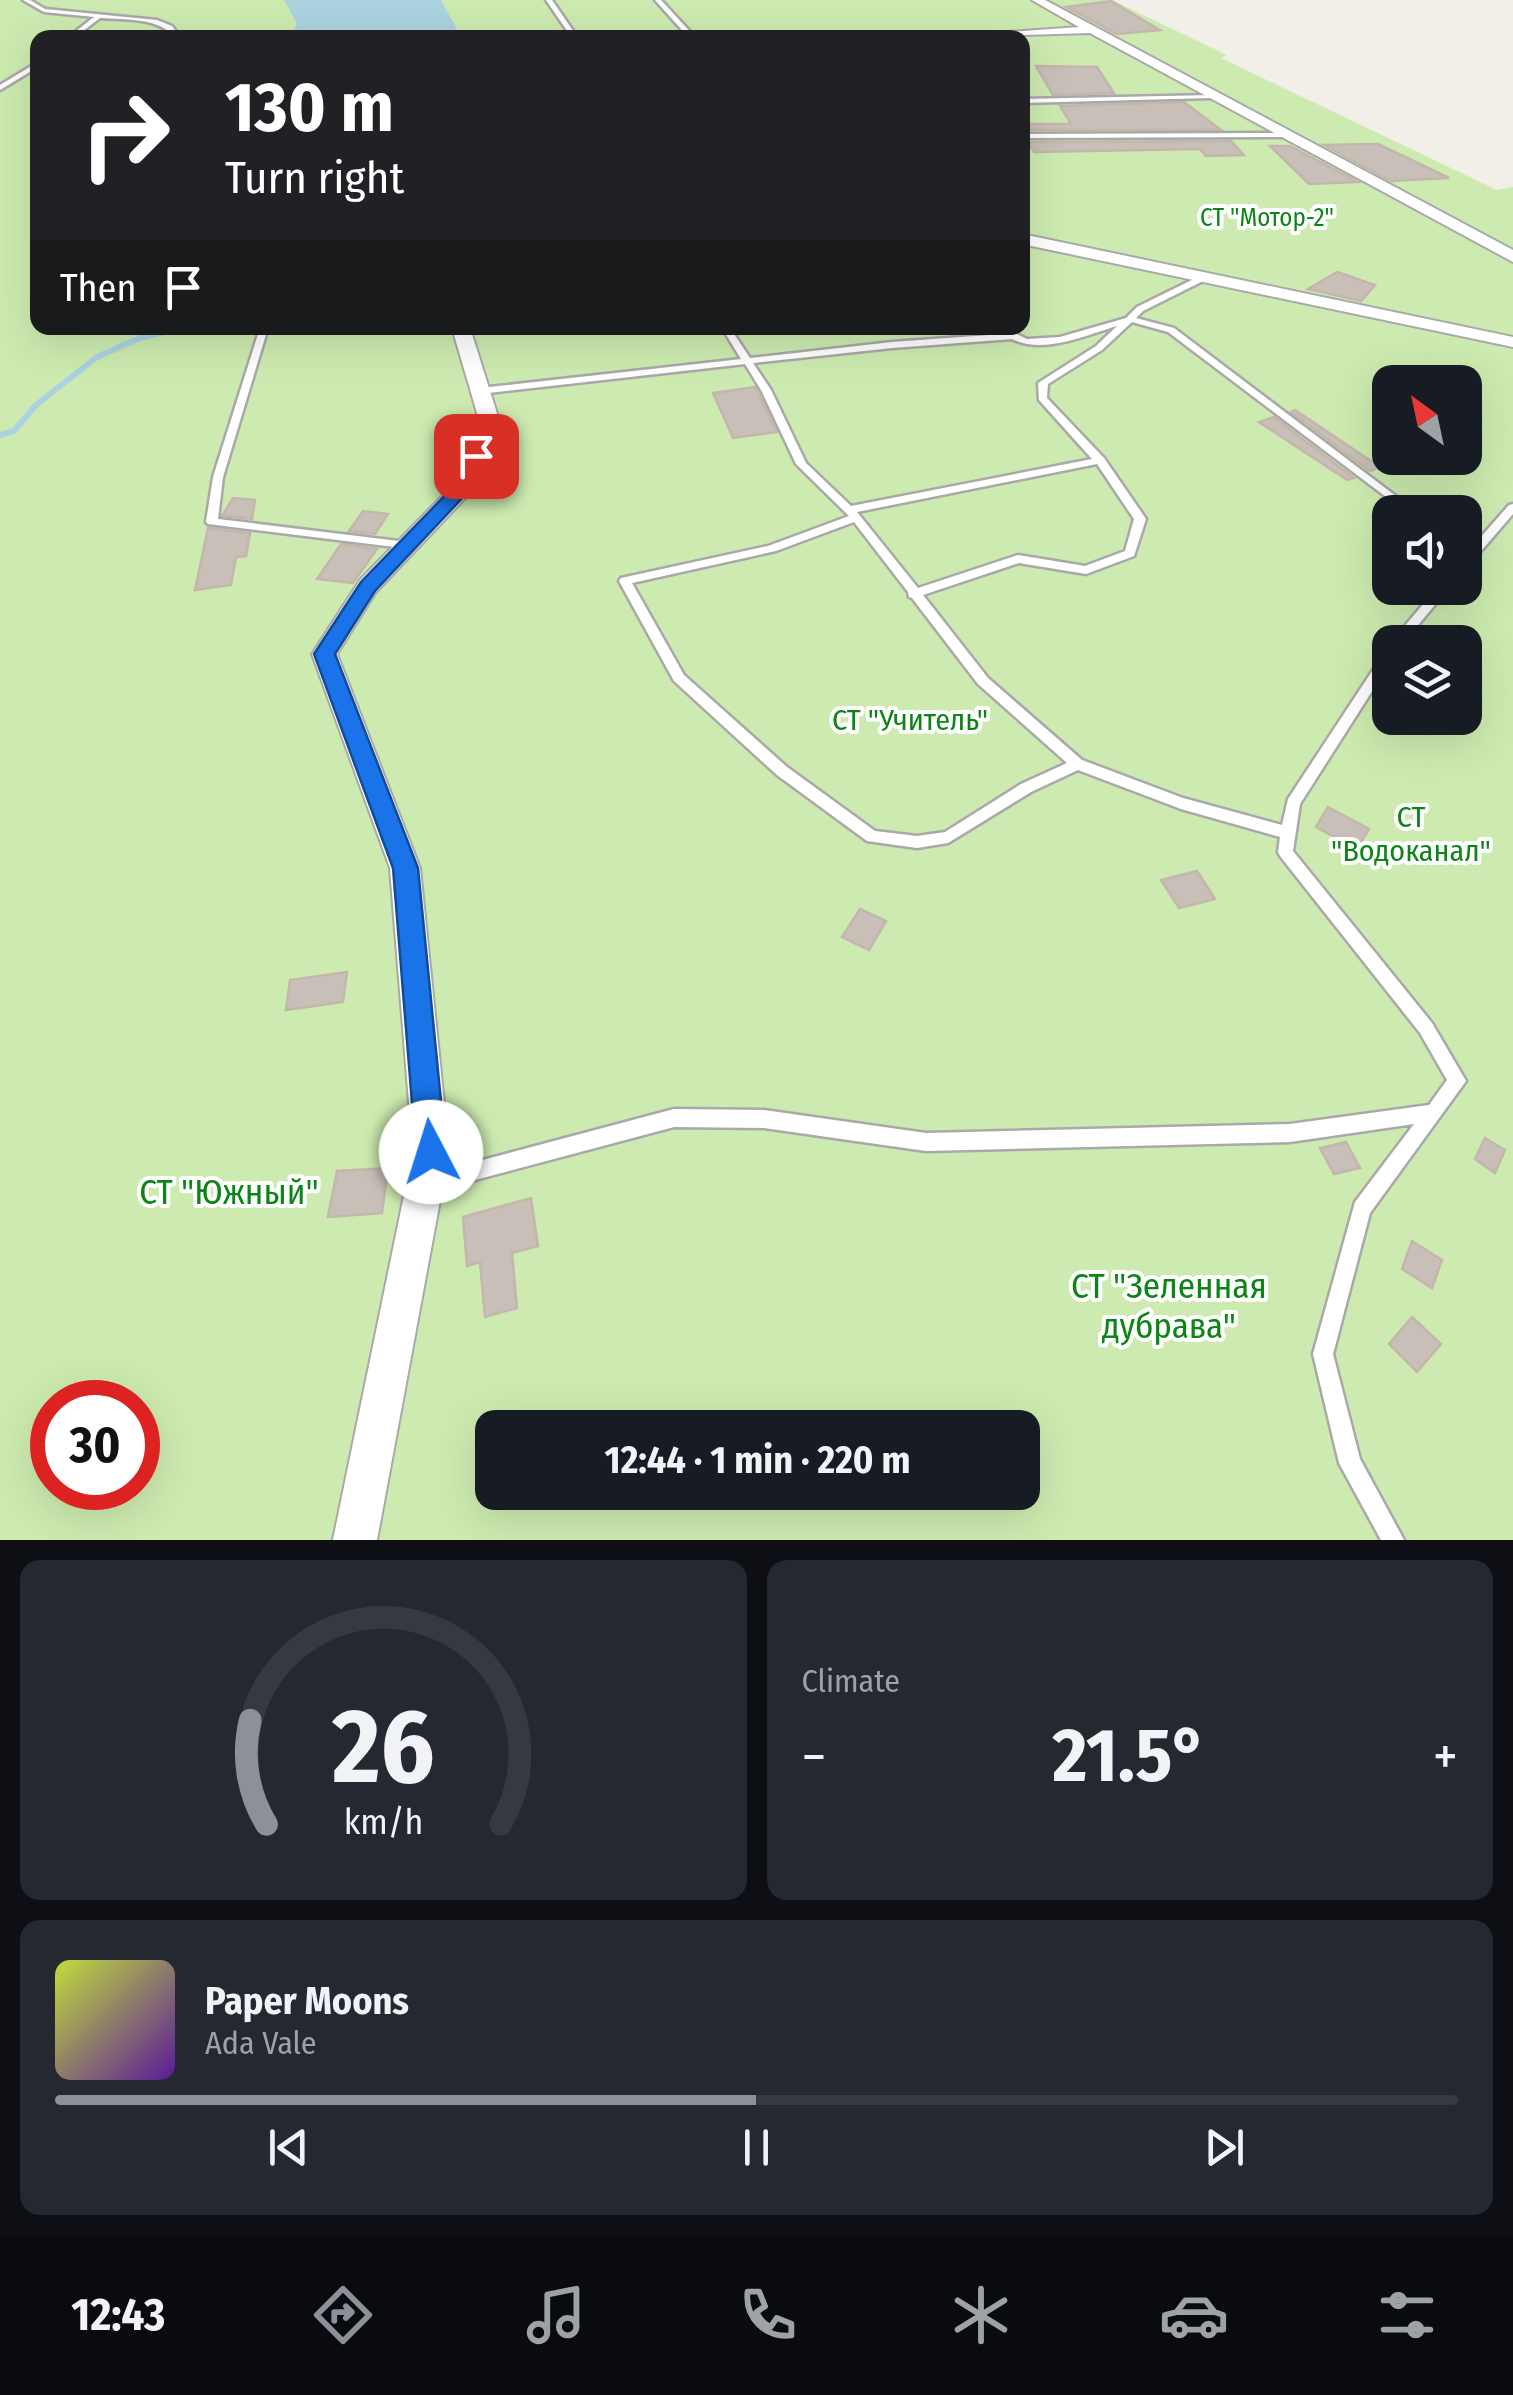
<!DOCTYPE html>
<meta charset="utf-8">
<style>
body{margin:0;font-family:"Fira Sans Condensed",sans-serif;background:#242831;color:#f1f3f6;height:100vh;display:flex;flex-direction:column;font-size:38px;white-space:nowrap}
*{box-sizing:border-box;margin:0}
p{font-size:32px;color:#9ea1a6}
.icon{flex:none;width:55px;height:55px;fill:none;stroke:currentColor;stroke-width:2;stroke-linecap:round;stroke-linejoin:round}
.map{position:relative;height:1540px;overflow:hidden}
.panel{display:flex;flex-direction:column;gap:20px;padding:20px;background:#0d0f14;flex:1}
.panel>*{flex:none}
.banner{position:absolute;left:30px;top:30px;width:1000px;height:305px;border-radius:20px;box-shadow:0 10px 40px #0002;background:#202124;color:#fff;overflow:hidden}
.needle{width:65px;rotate:327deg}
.fabs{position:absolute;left:1372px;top:365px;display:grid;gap:20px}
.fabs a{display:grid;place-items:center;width:110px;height:110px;border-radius:20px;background:#171b24;box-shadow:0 10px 40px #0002;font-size:50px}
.speed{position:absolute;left:30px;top:1380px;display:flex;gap:20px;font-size:50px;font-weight:700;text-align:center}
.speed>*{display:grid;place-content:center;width:130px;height:130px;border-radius:50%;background:#171b24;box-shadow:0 10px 40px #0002;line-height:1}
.speed .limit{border:15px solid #d22;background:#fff;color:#111}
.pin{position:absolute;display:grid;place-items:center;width:85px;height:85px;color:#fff;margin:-42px;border-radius:20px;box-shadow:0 5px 15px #0006}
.me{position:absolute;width:110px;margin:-55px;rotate:355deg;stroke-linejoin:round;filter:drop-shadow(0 0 8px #0008)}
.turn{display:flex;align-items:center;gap:35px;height:210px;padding:0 30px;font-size:45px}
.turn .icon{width:130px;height:130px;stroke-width:2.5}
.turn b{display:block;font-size:70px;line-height:85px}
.then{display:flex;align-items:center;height:95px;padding:0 30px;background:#0003;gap:20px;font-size:38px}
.big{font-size:75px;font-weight:700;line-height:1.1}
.panel .tile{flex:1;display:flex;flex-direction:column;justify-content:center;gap:15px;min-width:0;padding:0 35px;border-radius:20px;background:#242831}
.panel .dial{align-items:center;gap:0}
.dial svg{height:260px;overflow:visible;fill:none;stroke:#363941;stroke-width:7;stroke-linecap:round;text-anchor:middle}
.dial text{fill:#f1f3f6;stroke:none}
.song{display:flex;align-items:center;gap:30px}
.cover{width:120px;height:120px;border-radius:15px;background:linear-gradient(135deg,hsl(70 70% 55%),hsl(270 70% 35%))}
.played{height:10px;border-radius:5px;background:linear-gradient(90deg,#8c9099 50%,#363941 50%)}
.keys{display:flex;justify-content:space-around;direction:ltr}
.heat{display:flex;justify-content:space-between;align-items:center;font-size:55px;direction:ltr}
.panel .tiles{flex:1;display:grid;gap:20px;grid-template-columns:1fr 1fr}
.tile:last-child{grid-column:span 2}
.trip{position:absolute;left:475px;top:1410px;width:565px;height:100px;border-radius:20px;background:#171b24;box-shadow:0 10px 40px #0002;font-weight:700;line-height:100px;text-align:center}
.tab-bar{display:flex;height:160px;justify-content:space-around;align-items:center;background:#090b0e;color:#9ea1a6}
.tab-bar .icon{width:70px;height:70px}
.tab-bar .on{color:#8c9099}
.tab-bar b{font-size:45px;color:#f1f3f6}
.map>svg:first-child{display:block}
.grass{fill:#cdebb0;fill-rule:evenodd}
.water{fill:#aad3df}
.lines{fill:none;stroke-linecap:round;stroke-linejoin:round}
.stream{stroke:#aad3df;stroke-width:6}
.building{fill:#c7bfb8;stroke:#c4b6ab;stroke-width:2.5}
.service-casing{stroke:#a9a9a9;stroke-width:5}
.minor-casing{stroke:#a9a9a9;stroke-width:4}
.service{fill:#fff;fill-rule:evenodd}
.minor{fill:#fff;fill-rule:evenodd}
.route{fill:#1a73e8;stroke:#114b97;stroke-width:2.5}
.labels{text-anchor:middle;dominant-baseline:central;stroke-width:8;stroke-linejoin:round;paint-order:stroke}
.far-park-label{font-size:25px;fill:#0c8416;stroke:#fff}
.park-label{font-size:30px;fill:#0c8416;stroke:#fff}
.near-park-label{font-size:35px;fill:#0c8416;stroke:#fff}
</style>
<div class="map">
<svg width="1513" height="1540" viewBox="0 0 1513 1540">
<rect width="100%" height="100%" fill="#f2efe9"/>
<path class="grass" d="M0 0H1112L1227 55 1221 58 1497 190 1513 187V1540H0ZM38 38H1022V328H38ZM1390 382H1465V458H1390ZM1390 512H1465V588H1390ZM1390 642H1465V718H1390ZM52 1402H138V1488H52ZM492 1428H1022V1492H492Z"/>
<polygon class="water" points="284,0 441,0 457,29 423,38 345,38 323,34 326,37 289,37 297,24"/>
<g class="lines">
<polyline class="stream" points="0,435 14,431 36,405 97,357 140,338 181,328"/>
</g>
<g class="building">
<polygon points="1111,1 1160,30 1117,34 1066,7"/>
<polygon points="1036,66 1097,67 1114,93 1053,95"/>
<polygon points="1184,102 1221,130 1022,130 1022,124 1071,124 1060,106"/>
<polygon points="1231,141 1244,155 1206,156 1200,149 1034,152 1028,142"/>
<polygon points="1378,144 1449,178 1391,181 1324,145"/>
<polygon points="1270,146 1290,146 1358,182 1309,184"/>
<polygon points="1337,272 1375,285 1361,301 1308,289"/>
<polygon points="755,387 777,432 733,438 713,393"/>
<polygon points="1295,410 1380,467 1370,471 1291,412"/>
<polygon points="1274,417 1354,478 1347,480 1259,422"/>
<polygon points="233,498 255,500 252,519 222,516"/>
<polygon points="363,511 388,514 375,534 349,531"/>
<polygon points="208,528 250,533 246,556 236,557 231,585 195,590"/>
<polygon points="341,544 377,549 353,583 317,579"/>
<polygon points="1328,807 1369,829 1357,849 1316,827"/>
<polygon points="1197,871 1215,899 1179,908 1161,880"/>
<polygon points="860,909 886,921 869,950 842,937"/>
<polygon points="347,972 343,1002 286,1010 290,980"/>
<polygon points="1485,1138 1505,1150 1495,1173 1475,1159"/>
<polygon points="1346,1142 1360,1168 1334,1174 1320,1148"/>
<polygon points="388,1168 382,1213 328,1217 337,1171"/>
<polygon points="531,1198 538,1246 512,1253 517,1308 485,1317 480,1262 467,1266 463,1217"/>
<polygon points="1412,1241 1442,1260 1432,1288 1402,1269"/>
<polygon points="1412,1317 1441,1344 1417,1372 1389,1344"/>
</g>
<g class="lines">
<defs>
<g id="service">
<path d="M23 0H30L45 9 157 20 172 26 181 38H175C160 17 124 20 100 18L74 38H67L94 17 44 12Z"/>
<polygon points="546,0 552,0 578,38 572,38"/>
<polygon points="655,0 661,0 696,38 689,38"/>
<polygon points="38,62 38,67 0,90 0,85"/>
<polygon points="1213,95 1211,98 1022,103 1022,99"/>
<polygon points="1022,134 1285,133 1288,135 1285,137 1022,138"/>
<path d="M1204 274 1208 277 1207 279 1143 311 1136 318 1174 328 1417 512H1406L1168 332 1132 322 1102 350 1048 384 1047 398 1104 458 1146 519 1134 556 1086 574 1019 563 923 595 988 678 1082 760 1183 798 1282 825 1288 799 1386 650 1390 649V663L1300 804 1293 851 1432 1023 1466 1081 1370 1213 1333 1354 1360 1459 1404 1540H1381L1339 1463 1313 1354 1355 1202 1414 1124 1290 1142 926 1151 764 1128 674 1127 426 1193 420 1190 417 1184 420 1178 426 1175 674 1109 764 1110 926 1133 1290 1124 1429 1105 1447 1080 1420 1033 1280 856 1278 852 1280 837 1181 809 1078 770 1031 792 948 843 917 848 867 841 777 775 674 681 619 581 621 578 768 546 849 516 796 464 761 390 745 364 480 394 475 391 480 388 741 359 722 328H730L750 358 892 342 1003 334 1002 332 1006 329 1027 339 1060 337 1126 318 1137 307ZM1117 326 1096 346 1038 383 1039 400 1092 459 851 506 806 463 771 390 753 363 892 348 1012 339C1043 355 1086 335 1117 326ZM1097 464 1134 519 1125 551 1085 566 1018 555 918 588 857 512ZM854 522 908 592 909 597 912 598 978 684 1067 763 1021 784 945 832 917 836 875 831 787 767 684 675 632 583 776 551Z"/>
<polygon points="260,328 268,328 223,477 218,519 407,542 413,546 411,549 208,524 206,522 213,477"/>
<polygon points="1513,504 1513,514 1469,565 1465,566 1465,555 1509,505"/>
<polygon points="1437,588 1449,588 1404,642 1391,642"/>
</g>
<g id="minor">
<polygon points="1032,0 1045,0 1513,250 1513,262 1090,33 922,38 1079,27"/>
<polygon points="1022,234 1513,337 1513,347 1022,244"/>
<polygon points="452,328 470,328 500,423 470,493 376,592 337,654 420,868 449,1152 377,1540 333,1540 413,1152 390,868 312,654 360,580 452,486 480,423"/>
</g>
</defs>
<use href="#service" class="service-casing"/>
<use href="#minor" class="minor-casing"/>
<use href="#service" class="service"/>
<use href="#minor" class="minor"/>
</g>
<polygon class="route" points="476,450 485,456 468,492 375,591 335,654 418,868 446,1152 441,1162 431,1167 420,1162 416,1152 393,868 314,654 361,582 454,486 467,456"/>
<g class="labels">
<g class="far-park-label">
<text x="1267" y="218">СТ "Мотор-2"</text>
</g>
<g class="park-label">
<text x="910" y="720">СТ "Учитель"</text>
<text x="1411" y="817">СТ<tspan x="1411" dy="34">"Водоканал"</tspan></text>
</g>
<g class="near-park-label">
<text x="229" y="1192">СТ "Южный"</text>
<text x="1169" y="1286">СТ "Зеленная<tspan x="1169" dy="40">дубрава"</tspan></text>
</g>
</g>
</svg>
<div class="fabs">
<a><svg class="needle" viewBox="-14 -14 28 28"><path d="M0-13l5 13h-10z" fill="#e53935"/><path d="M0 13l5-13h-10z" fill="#9ea1a6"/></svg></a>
<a><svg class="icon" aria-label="sound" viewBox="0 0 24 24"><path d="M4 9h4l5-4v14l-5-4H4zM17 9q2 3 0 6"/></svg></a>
<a><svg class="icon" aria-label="layers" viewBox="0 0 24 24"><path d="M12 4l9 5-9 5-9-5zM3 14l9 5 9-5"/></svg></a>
</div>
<div class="speed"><div class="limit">30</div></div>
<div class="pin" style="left:476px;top:456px;background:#d93025"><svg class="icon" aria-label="arrive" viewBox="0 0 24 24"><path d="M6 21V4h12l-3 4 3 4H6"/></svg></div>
<svg class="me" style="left:431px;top:1152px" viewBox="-20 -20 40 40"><circle r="19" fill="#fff"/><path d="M0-13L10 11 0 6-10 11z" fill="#1a73e8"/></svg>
<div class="trip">12:44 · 1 min · 220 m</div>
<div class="banner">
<div class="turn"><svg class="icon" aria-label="right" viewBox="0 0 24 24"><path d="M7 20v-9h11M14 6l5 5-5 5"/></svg><div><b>130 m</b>Turn right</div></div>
<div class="then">Then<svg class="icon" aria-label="arrive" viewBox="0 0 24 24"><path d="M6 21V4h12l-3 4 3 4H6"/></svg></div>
</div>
</div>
<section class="panel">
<div class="tiles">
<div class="tile dial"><svg viewBox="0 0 100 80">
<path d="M14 69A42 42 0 1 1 86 69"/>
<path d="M14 69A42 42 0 0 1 9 37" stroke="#8c9099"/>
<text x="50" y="56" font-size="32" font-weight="700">26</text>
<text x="50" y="72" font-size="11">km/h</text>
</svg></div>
<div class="tile"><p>Climate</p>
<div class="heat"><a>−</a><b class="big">21.5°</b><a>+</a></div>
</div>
<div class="tile">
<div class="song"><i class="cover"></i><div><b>Paper Moons</b><p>Ada Vale</p></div></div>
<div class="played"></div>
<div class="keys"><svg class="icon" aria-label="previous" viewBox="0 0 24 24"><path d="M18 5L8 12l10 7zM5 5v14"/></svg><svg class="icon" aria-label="pause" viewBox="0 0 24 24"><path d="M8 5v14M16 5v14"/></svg><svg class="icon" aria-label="next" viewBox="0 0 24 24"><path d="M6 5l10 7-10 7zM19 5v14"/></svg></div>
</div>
</div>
</section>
<nav class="tab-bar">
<b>12:43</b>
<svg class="icon on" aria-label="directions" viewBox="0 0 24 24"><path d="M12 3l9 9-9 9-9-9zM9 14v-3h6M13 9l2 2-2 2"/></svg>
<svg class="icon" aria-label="music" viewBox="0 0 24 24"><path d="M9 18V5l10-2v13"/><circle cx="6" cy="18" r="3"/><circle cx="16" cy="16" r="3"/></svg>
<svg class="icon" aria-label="phone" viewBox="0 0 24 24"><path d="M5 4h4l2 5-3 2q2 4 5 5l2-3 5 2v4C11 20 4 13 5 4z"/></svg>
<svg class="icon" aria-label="climate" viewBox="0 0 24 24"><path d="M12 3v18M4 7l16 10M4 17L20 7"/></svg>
<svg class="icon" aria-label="car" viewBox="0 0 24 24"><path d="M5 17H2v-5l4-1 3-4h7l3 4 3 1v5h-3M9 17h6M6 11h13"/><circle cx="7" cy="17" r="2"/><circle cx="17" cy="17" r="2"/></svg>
<svg class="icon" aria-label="filters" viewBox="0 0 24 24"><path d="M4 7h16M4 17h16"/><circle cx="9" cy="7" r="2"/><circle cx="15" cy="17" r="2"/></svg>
</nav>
